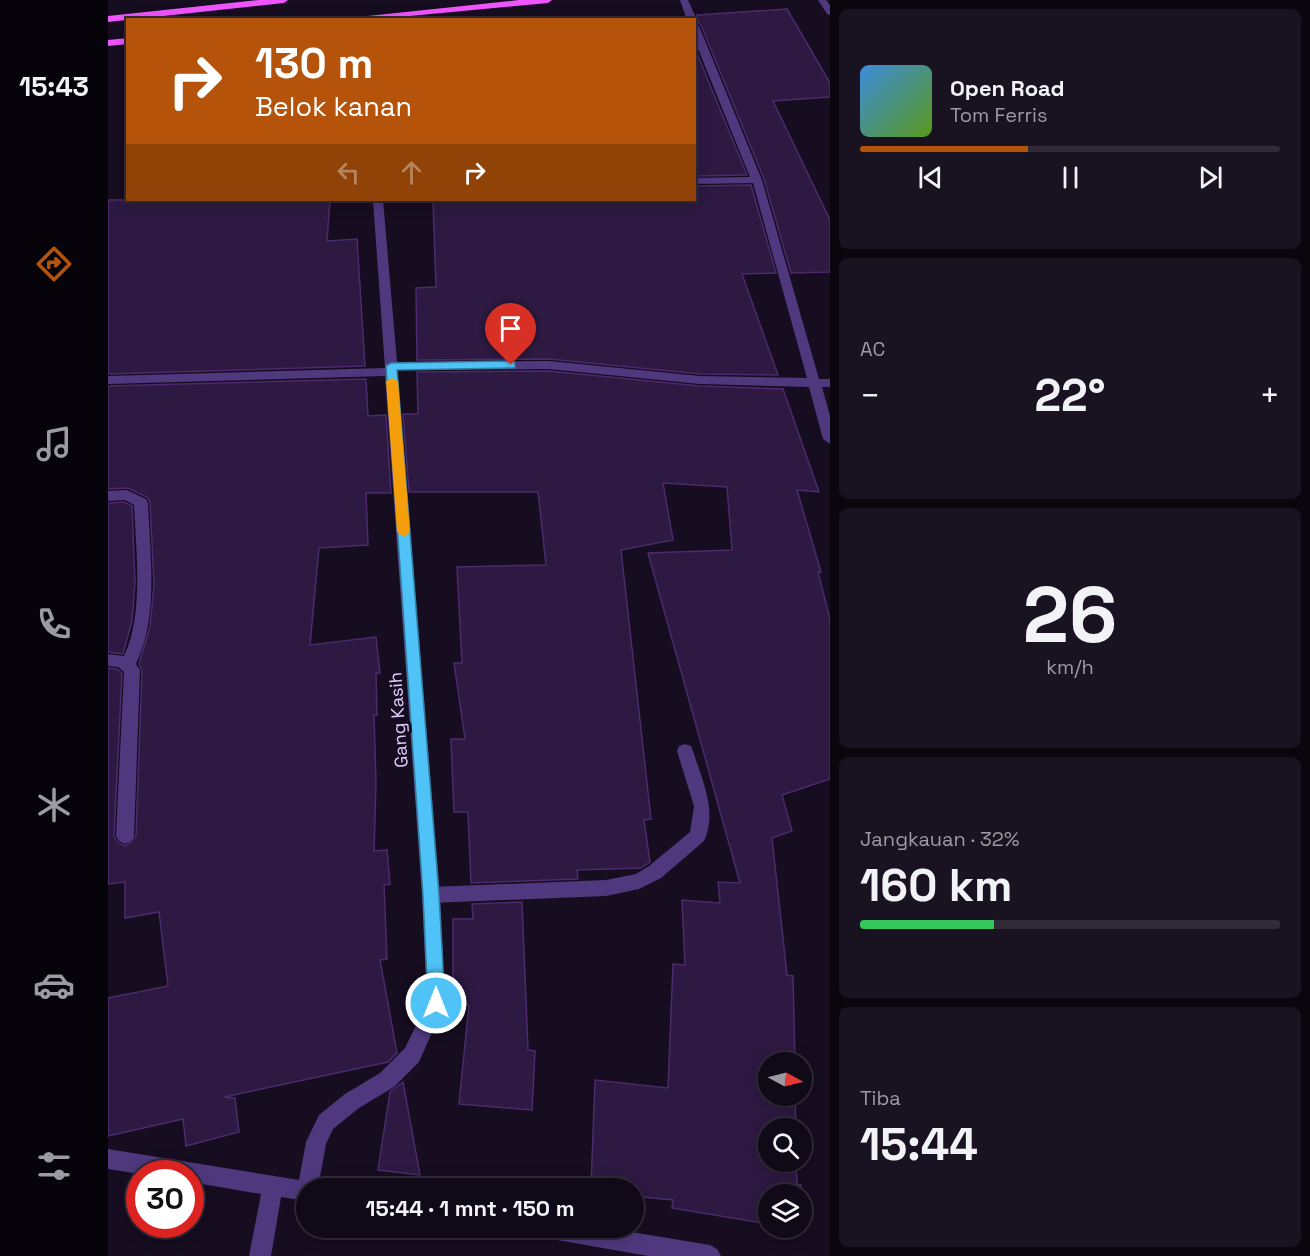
<!DOCTYPE html>
<html lang="id">
<meta charset="utf-8">
<style>
body{margin:0;font-family:"Space Grotesk",sans-serif;background:#191321;color:#f1f3f6;height:100vh;display:flex;flex-direction:column;font-size:22px;white-space:nowrap}
*{box-sizing:border-box;margin:0}
p{font-size:20px;color:#9c9aa2}
.icon{flex:none;width:33px;height:33px;fill:none;stroke:currentColor;stroke-width:2;stroke-linecap:round;stroke-linejoin:round}
.map{position:relative;flex:1;overflow:hidden}
.side{display:flex;flex-direction:column;gap:9px;padding:9px;background:#09060d;width:480px}
.side>*{flex:none}
.top-card{position:absolute;left:18px;top:18px;width:570px;height:183px;border-radius:0px;box-shadow:0 3px 15px #0003,0 0 0 2px #302b37;background:#b45309;color:#fff;overflow:hidden}
.needle{width:39px;rotate:97deg}
.buttons{position:absolute;left:650px;top:1052px;display:grid;gap:12px}
.buttons a{display:grid;place-items:center;width:54px;height:54px;border-radius:50%;background:#100a18;box-shadow:0 3px 15px #0003,0 0 0 2px #302b37;font-size:30px}
.speed{position:absolute;left:18px;top:1160px;display:flex;gap:12px;font-size:30px;font-weight:700;text-align:center}
.speed>*{display:grid;place-content:center;width:78px;height:78px;border-radius:50%;background:#100a18;box-shadow:0 3px 15px #0003,0 0 0 2px #302b37;line-height:1}
.speed .limit{border:9px solid #d22;background:#fff;color:#111}
.pin{position:absolute;display:grid;place-items:center;width:51px;height:51px;color:#fff;margin:-62px -26px;border-radius:50% 50% 50% 0;rotate:-45deg;box-shadow:0 0 6px #0007}
.pin .icon{rotate:45deg}
.me{position:absolute;width:66px;margin:-33px;rotate:0deg;stroke-linejoin:round;filter:drop-shadow(0 0 4px #0008)}
.turn{display:flex;align-items:center;gap:21px;height:126px;padding:0 30px;font-size:27px}
.turn .icon{width:78px;height:78px;stroke-width:2.5}
.turn b{display:block;font-size:42px;line-height:51px}
.lanes{display:flex;align-items:center;height:57px;padding:0 30px;background:#0003;justify-content:center;gap:30px;direction:ltr}
.lanes .off{opacity:.35}
.big{font-size:45px;font-weight:600;line-height:1.1}
.side .widget{flex:1;display:flex;flex-direction:column;justify-content:center;gap:9px;min-width:0;padding:0 21px;border-radius:9px;background:#191321}
.side .dial{align-items:center;gap:0}
.dial b{font-size:78px;line-height:1}
.song{display:flex;align-items:center;gap:18px}
.cover{width:72px;height:72px;border-radius:9px;background:linear-gradient(135deg,hsl(210 70% 55%),hsl(90 70% 35%))}
.played{height:6px;border-radius:3px;background:linear-gradient(90deg,#b45309 40%,#302b37 40%)}
.keys{display:flex;justify-content:space-around;direction:ltr}
.heat{display:flex;justify-content:space-between;align-items:center;font-size:33px;direction:ltr}
.charge{height:9px;border-radius:4px;background:linear-gradient(90deg,#34c759 32%,#302b37 0)}
.trip{position:absolute;left:188px;top:1178px;width:348px;height:60px;border-radius:30px;background:#100a18;box-shadow:0 3px 15px #0003,0 0 0 2px #302b37;font-weight:600;line-height:60px;text-align:center}
main{display:flex;flex:1;min-height:0}
.dock{display:flex;flex-direction:column;width:108px;justify-content:space-around;align-items:center;background:#06040a;color:#9c9aa2}
.dock .icon{width:42px;height:42px}
.dock .on{color:#b45309}
.dock b{font-size:27px;color:#f1f3f6}
.map>svg:first-child{display:block}
.building{fill:#2d1941;stroke:#4b2b6c;stroke-width:1.5}
.lines{fill:none;stroke-linecap:round;stroke-linejoin:round}
.lane{fill:#50387e;fill-rule:evenodd}
.street{fill:#50387e;fill-rule:evenodd}
.primary{fill:#ef55fd;fill-rule:evenodd}
.route{fill:#4fc3f7;stroke:#337fa1;stroke-width:1.5}
.slow{fill:#f59e0b}
.labels{text-anchor:middle;dominant-baseline:central;stroke-width:6;stroke-linejoin:round;paint-order:stroke}
.street-label{font-size:18px;fill:#e1ccfe;stroke:#160d20}
</style>
<main>
<nav class="dock">
<b>15:43</b>
<svg class="icon on" aria-label="directions" viewBox="0 0 24 24"><path d="M12 3l9 9-9 9-9-9zM9 14v-3h6M13 9l2 2-2 2"/></svg>
<svg class="icon" aria-label="music" viewBox="0 0 24 24"><path d="M9 18V5l10-2v13"/><circle cx="6" cy="18" r="3"/><circle cx="16" cy="16" r="3"/></svg>
<svg class="icon" aria-label="phone" viewBox="0 0 24 24"><path d="M5 4h4l2 5-3 2q2 4 5 5l2-3 5 2v4C11 20 4 13 5 4z"/></svg>
<svg class="icon" aria-label="climate" viewBox="0 0 24 24"><path d="M12 3v18M4 7l16 10M4 17L20 7"/></svg>
<svg class="icon" aria-label="car" viewBox="0 0 24 24"><path d="M5 17H2v-5l4-1 3-4h7l3 4 3 1v5h-3M9 17h6M6 11h13"/><circle cx="7" cy="17" r="2"/><circle cx="17" cy="17" r="2"/></svg>
<svg class="icon" aria-label="filters" viewBox="0 0 24 24"><path d="M4 7h16M4 17h16"/><circle cx="9" cy="7" r="2"/><circle cx="15" cy="17" r="2"/></svg>
</nav>
<div class="map">
<svg width="722" height="1256" viewBox="0 0 722 1256">
<rect width="100%" height="100%" fill="#160d20"/>
<g class="building">
<polygon points="679,9 722,83 722,97 665,101 722,220 722,272 683,273 656,179 593,25 590,23 589,15"/>
<polygon points="586,46 639,175 586,176"/>
<polygon points="643,185 668,273 634,274 670,375 592,374 441,359 309,360 308,288 328,287 325,200 586,200 586,186"/>
<polygon points="0,200 222,200 219,241 249,239 257,366 0,374"/>
<polygon points="441,371 592,386 675,389 711,492 689,490 713,572 710,572 722,619 722,779 674,795 684,831 664,838 679,975 685,976 687,1062 660,1062 660,1095 687,1095 688,1128 660,1128 660,1161 688,1161 689,1184 693,1185 693,1194 660,1194 660,1224 564,1208 565,1200 525,1196 525,1188 483,1188 487,1080 560,1088 565,964 577,965 574,900 612,903 610,882 632,883 540,553 624,550 619,487 555,483 565,540 513,550 543,819 536,820 542,862 533,868 469,870 470,879 363,883 360,812 346,812 343,739 357,739 346,663 354,663 349,567 438,565 430,492 301,492 295,414 310,414 309,372"/>
<polygon points="258,379 260,416 278,415 283,493 258,493 260,545 211,548 202,645 268,637 272,673 268,673 269,715 266,715 268,783 266,851 279,850 282,884 276,885 279,959 272,960 289,1053 280,1062 116,1097 127,1098 131,1132 78,1146 75,1119 0,1136 0,998 60,986 51,912 17,918 17,882 0,884 0,668 9,669 14,673 6,836 10,843 18,846 28,836 34,670 31,664 42,626 46,585 42,502 39,497 20,488 0,489 0,386"/>
<polygon points="16,502 24,506 27,582 24,621 15,654 0,652 0,503"/>
<polygon points="414,902 420,1050 427,1051 424,1110 351,1104 361,1005 345,1005 345,919 365,919 364,904"/>
<polygon points="295,1082 312,1175 270,1170 282,1092"/>
</g>
<g class="lines">
<g class="lane">
<polygon points="710,0 718,0 722,5 722,15 719,14"/>
<path d="M577 744 583 746 585 751C594 780 610 812 596 841L553 878 531 889 498 896 323 903 317 901 314 895 317 889 323 887 498 880 528 874 541 866 582 832 586 806 569 751 571 746Z"/>
</g>
<g class="street">
<polygon points="572,0 580,0 589,20 587,22 586,20 579,20"/>
<polygon points="586,23 591,26 654,180 711,379 722,379 722,387 714,387 722,416 722,444 715,439 701,387 592,384 441,369 289,370 332,895 337,1003 311,1062 286,1087 251,1108 225,1129 218,1144 210,1188 198,1188 198,1201 173,1197 163,1256 141,1256 153,1194 82,1182 82,1173 32,1174 0,1169 0,1149 191,1180 198,1142 211,1115 237,1094 272,1073 297,1048 319,1003 314,895 277,376 0,384 0,376 277,368 265,200 275,200 289,362 441,361 592,376 699,378 645,183 586,184 586,178 642,177 586,39"/>
<path d="M19 490 38 499 40 503C42 556 51 615 28 664L32 670 26 836 23 841 17 844 11 841 8 836 16 672 10 667 0 666V654L16 656C36 615 28 550 26 505L17 500 0 501V491Z"/>
<polygon points="422,1227 493,1227 602,1245 609,1249 613,1256 540,1256 432,1237 425,1234"/>
</g>
<g class="primary">
<polygon points="151,0 180,0 176,3 0,22 0,16"/>
<polygon points="411,0 444,0 440,3 260,20 222,20"/>
<polygon points="20,38 20,44 0,46 0,40"/>
</g>
</g>
<polygon class="route" points="403,361 407,362 407,368 289,370 331,895 337,1003 334,1009 328,1011 322,1009 320,1003 315,895 278,366 283,363"/>
<polygon class="slow" points="284,378 290,381 302,532 296,537 289,532 278,381"/>
<g class="labels">
<g class="street-label">
<text transform="translate(290 720) rotate(-94)">Gang Kasih</text>
</g>
</g>
</svg>
<div class="buttons">
<a><svg class="needle" viewBox="-14 -14 28 28"><path d="M0-13l5 13h-10z" fill="#e53935"/><path d="M0 13l5-13h-10z" fill="#9c9aa2"/></svg></a>
<a><svg class="icon" aria-label="search" viewBox="0 0 24 24"><circle cx="10" cy="10" r="6"/><path d="M15 15l6 6"/></svg></a>
<a><svg class="icon" aria-label="layers" viewBox="0 0 24 24"><path d="M12 4l9 5-9 5-9-5zM3 14l9 5 9-5"/></svg></a>
</div>
<div class="speed"><div class="limit">30</div></div>
<div class="pin" style="left:403px;top:365px;background:#d93025"><svg class="icon" aria-label="arrive" viewBox="0 0 24 24"><path d="M6 21V4h12l-3 4 3 4H6"/></svg></div>
<svg class="me" style="left:328px;top:1003px" viewBox="-20 -20 40 40"><circle r="17" fill="#4fc3f7" stroke="#fff" stroke-width="3"/><path d="M0-11L8 9 0 5-8 9z" fill="#fff"/></svg>
<div class="trip">15:44 · 1 mnt · 150 m</div>
<div class="top-card">
<div class="turn"><svg class="icon" aria-label="right" viewBox="0 0 24 24"><path d="M7 20v-9h11M14 6l5 5-5 5"/></svg><div><b>130 m</b>Belok kanan</div></div>
<div class="lanes"><svg class="icon off" aria-label="left" viewBox="0 0 24 24"><path d="M17 20v-9H6M10 6l-5 5 5 5"/></svg><svg class="icon off" aria-label="ahead" viewBox="0 0 24 24"><path d="M12 20V5M6 11l6-6 6 6"/></svg><svg class="icon" aria-label="right" viewBox="0 0 24 24"><path d="M7 20v-9h11M14 6l5 5-5 5"/></svg></div>
</div>
</div>
<section class="side">
<div class="widget">
<div class="song"><i class="cover"></i><div><b>Open Road</b><p>Tom Ferris</p></div></div>
<div class="played"></div>
<div class="keys"><svg class="icon" aria-label="previous" viewBox="0 0 24 24"><path d="M18 5L8 12l10 7zM5 5v14"/></svg><svg class="icon" aria-label="pause" viewBox="0 0 24 24"><path d="M8 5v14M16 5v14"/></svg><svg class="icon" aria-label="next" viewBox="0 0 24 24"><path d="M6 5l10 7-10 7zM19 5v14"/></svg></div>
</div>
<div class="widget"><p>AC</p>
<div class="heat"><a>−</a><b class="big">22°</b><a>+</a></div>
</div>
<div class="widget dial"><b>26</b><p>km/h</p></div>
<div class="widget"><p>Jangkauan · 32%</p><b class="big">160 km</b><div class="charge"></div></div>
<div class="widget"><p>Tiba</p><b class="big">15:44</b></div>
</section>
</main>
